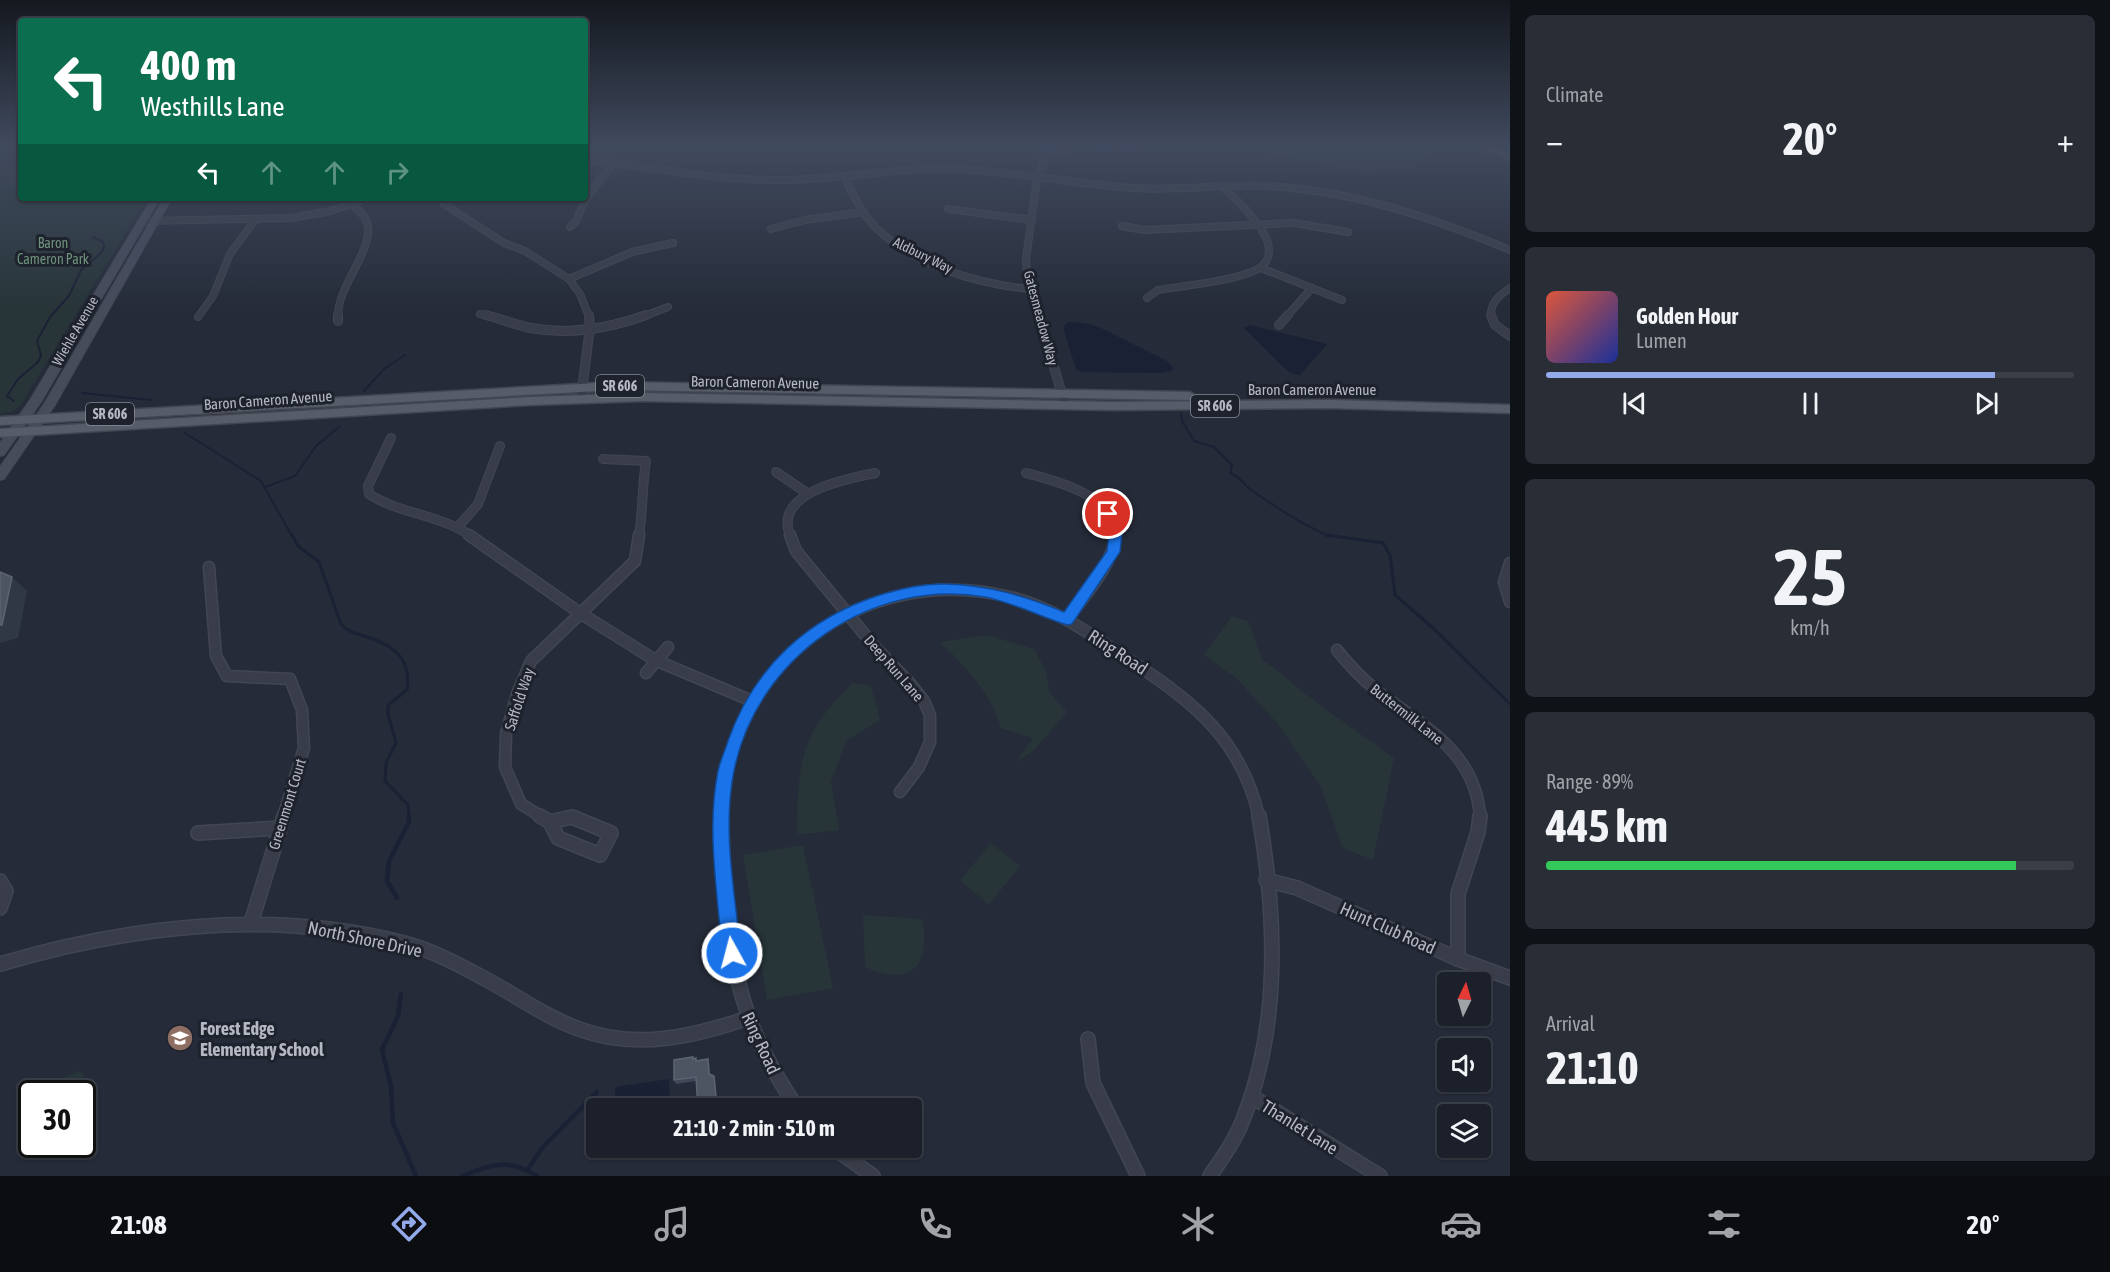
<!DOCTYPE html>
<meta charset="utf-8">
<style>
body{margin:0;font-family:"Asap Condensed",sans-serif;background:#292d36;color:#f1f3f6;height:100vh;display:flex;flex-direction:column;font-size:22px;white-space:nowrap}
*{box-sizing:border-box;margin:0}
p{font-size:20px;color:#a0a3a8}
.icon{flex:none;width:33px;height:33px;fill:none;stroke:currentColor;stroke-width:2;stroke-linecap:round;stroke-linejoin:round}
.map{position:relative;flex:1;overflow:hidden}
.panel{display:flex;flex-direction:column;gap:15px;padding:15px;background:#0f1217;width:600px}
.panel>*{flex:none}
.top-card{position:absolute;left:18px;top:18px;width:570px;height:183px;border-radius:6px;box-shadow:0 2px 4px #0004,0 0 0 2px #3a3e47;background:#0b6e4f;color:#fff;overflow:hidden}
.needle{width:39px;rotate:5deg}
.tools{position:absolute;left:1437px;top:972px;display:grid;gap:12px}
.tools a{display:grid;place-items:center;width:54px;height:54px;border-radius:6px;background:#1c202a;box-shadow:0 2px 4px #0004,0 0 0 2px #3a3e47;font-size:30px}
.speed{position:absolute;left:18px;top:1080px;display:flex;gap:12px;font-size:30px;font-weight:700;text-align:center}
.speed>*{display:grid;place-content:center;width:78px;height:78px;border-radius:50%;background:#1c202a;box-shadow:0 2px 4px #0004,0 0 0 2px #3a3e47;line-height:1}
.speed .limit{border:3px solid #111;border-radius:9px;background:#fff;color:#111}
.pin{position:absolute;display:grid;place-items:center;width:51px;height:51px;color:#fff;margin:-26px;border:3px solid #fff;border-radius:50%;box-shadow:0 2px 6px #0007}
.me{position:absolute;width:66px;margin:-33px;rotate:353deg;stroke-linejoin:round;filter:drop-shadow(0 0 4px #0008)}
.turn{display:flex;align-items:center;gap:21px;height:126px;padding:0 24px;font-size:27px}
.turn .icon{width:78px;height:78px;stroke-width:2.5}
.turn b{display:block;font-size:42px;line-height:51px}
.lanes{display:flex;align-items:center;height:57px;padding:0 24px;background:#0003;justify-content:center;gap:30px;direction:ltr}
.lanes .off{opacity:.35}
.big{font-size:45px;font-weight:700;line-height:1.1}
.panel .widget{flex:1;display:flex;flex-direction:column;justify-content:center;gap:9px;min-width:0;padding:0 21px;border-radius:9px;background:#292d36}
.panel .dial{align-items:center;gap:0}
.dial b{font-size:78px;line-height:1}
.song{display:flex;align-items:center;gap:18px}
.cover{width:72px;height:72px;border-radius:9px;background:linear-gradient(135deg,hsl(10 70% 55%),hsl(230 70% 35%))}
.played{height:6px;border-radius:3px;background:linear-gradient(90deg,#93aaea 85%,#3a3e47 85%)}
.keys{display:flex;justify-content:space-around;direction:ltr}
.heat{display:flex;justify-content:space-between;align-items:center;font-size:33px;direction:ltr}
.charge{height:9px;border-radius:4px;background:linear-gradient(90deg,#34c759 89%,#3a3e47 0)}
.trip{position:absolute;left:586px;top:1098px;width:336px;height:60px;border-radius:6px;background:#1c202a;box-shadow:0 2px 4px #0004,0 0 0 2px #3a3e47;font-weight:700;line-height:60px;text-align:center}
.menu{display:flex;height:96px;justify-content:space-around;align-items:center;background:#0b0d11;color:#a0a3a8}
.menu .icon{width:42px;height:42px}
.menu .active{color:#93aaea}
.menu b{font-size:27px;color:#f1f3f6}
main{display:flex;flex:1;min-height:0}
.map>svg:first-child{display:block}
.green{fill:#273539}
.water{fill:#1a2134}
.lines{fill:none;stroke-linecap:round;stroke-linejoin:round}
.stream-far2{stroke:#1a2134;stroke-width:2}
.stream-far1{stroke:#1a2134;stroke-width:3}
.stream{stroke:#1a2134;stroke-width:4.5}
.street-far3-casing{stroke:#424652;stroke-width:8}
.street-far2-casing{stroke:#424652;stroke-width:10}
.street-far1-casing{stroke:#424652;stroke-width:13}
.street-casing{stroke:#424652;stroke-width:16}
.secondary-casing{stroke:#424652;stroke-width:2}
.primary-casing{stroke:#424652;stroke-width:3}
.highway-casing{stroke:#444854;stroke-width:4}
.street-far3{stroke:#383d49;stroke-width:6}
.street-far2{stroke:#383d49;stroke-width:8}
.street-far1{stroke:#383d49;stroke-width:10}
.street{stroke:#383d49;stroke-width:13}
.secondary{fill:#474c5b;fill-rule:evenodd}
.primary{fill:#575c69;fill-rule:evenodd}
.highway{fill:#6e6756;fill-rule:evenodd}
.wall{fill:#414756}
.shaded-wall{fill:#303745}
.building{fill:#4d5462;stroke:#5d6371;stroke-width:1.5}
.route{fill:#1a73e8;stroke:#114b97;stroke-width:1.5}
.labels{text-anchor:middle;dominant-baseline:central;stroke-width:6;stroke-linejoin:round;paint-order:stroke}
.far-park-label{font-size:14px;fill:#6e927b;stroke:#1e222d}
.far-street-label{font-size:14px;fill:#b4b8c4;stroke:#1e222d}
.shield{fill:#1e222d;stroke:#878b97;stroke-width:1.5}
.shield-label{font-size:14px;font-weight:bold;fill:#b4b8c4}
.street-label{font-size:15px;fill:#b4b8c4;stroke:#1e222d}
.near-street-label{font-size:18px;fill:#b4b8c4;stroke:#1e222d}
.near-poi-label{font-size:18px;font-weight:bold;fill:#b4b8c4;stroke:#1e222d;text-anchor:start}
</style>
<main>
<div class="map">
<svg width="1510" height="1176" viewBox="0 0 1510 1176">
<rect width="100%" height="100%" fill="#252b38"/>
<g class="green">
<polygon points="0,145 21,145 21,198 147,198 20,406 11,412 0,413"/>
<polygon points="1238,145 1438,145 1413,168 1365,175 1294,158 1252,150"/>
<polygon points="1232,616 1248,621 1262,659 1321,706 1394,758 1373,860 1343,848 1320,785 1277,723 1237,679 1204,655"/>
<path d="M987 635 1034 649 1046 671 1050 693 1067 712 1033 751 1016 762 1033 738 1001 728C990 692 967 668 940 642Z"/>
<path d="M853 683 871 686 880 720 846 741 831 782 839 830 797 835C798 763 799 734 853 683Z"/>
<polygon points="991,843 1020,866 989,905 960,880"/>
<polygon points="803,845 833,988 767,1000 743,855"/>
<path d="M863 915 922 919C931 966 911 988 865 967Z"/>
<polygon points="78,1071 83,1073 83,1093 33,1093"/>
</g>
<g class="water">
<polygon points="1068,322 1084,323 1099,327 1167,361 1173,367 1172,371 1159,373 1082,372 1076,369 1064,331 1065,325"/>
<polygon points="1250,325 1327,344 1300,375 1291,373 1284,368 1244,328"/>
<polygon points="669,1079 670,1104 657,1106 657,1099 615,1105 615,1087"/>
</g>
<g class="lines">
<g class="stream-far2">
<polyline points="364,391 384,369 405,355"/>
<polyline points="82,393 151,400"/>
<polyline points="14,401 7,396 18,379 38,362 41,355 37,341 50,317 69,296 81,270 101,253 104,247 103,242 93,237"/>
<path d="M1181 414 1182 421 1194 441 1214 447 1232 465 1230 473C1241 477 1243 484 1251 490 1276 507 1301 524 1329 536"/>
<polyline points="185,433 261,481 292,536"/>
<polyline points="265,487 295,476 316,446 339,427"/>
</g>
<g class="stream-far1">
<path d="M292 535 298 546 319 562 341 624C350 634 358 633 370 638 397 647 411 661 407 690L388 705V714L396 743 386 763 385 781 408 805 409 817"/>
<polyline points="1326,535 1383,543 1390,555 1395,595 1433,628 1510,704"/>
</g>
<g class="stream">
<polyline points="397,898 387,881 389,861 409,822 409,816"/>
<polyline points="401,994 398,1016 382,1050 391,1086 393,1123 416,1176"/>
<polyline points="528,1169 542,1148 597,1092"/>
<path d="M462 1176C492 1164 509 1158 537 1176"/>
</g>
<defs>
<g id="street-far3">
<path d="M585 160C652 167 719 181 786 180 843 179 899 167 956 169 1015 171 1074 184 1133 188 1177 191 1221 184 1265 186 1351 190 1431 217 1510 250"/>
<path d="M844 177C853 194 862 214 876 228 916 266 977 284 1030 289"/>
<polyline points="444,204 504,243 525,251 569,279 580,294 589,317"/>
<polyline points="948,209 1032,220"/>
<polyline points="144,221 292,218 331,211 367,198"/>
<polyline points="1122,226 1144,230 1294,223 1348,232"/>
<polyline points="570,227 575,223 586,198 613,164"/>
<polyline points="771,229 805,220 863,212"/>
<polyline points="1261,268 1342,300"/>
<polyline points="569,279 632,252 673,243"/>
<path d="M1147 298 1158 290C1182 286 1246 280 1262 266 1270 259 1270 249 1267 240 1258 219 1238 202 1222 186"/>
<polyline points="480,314 491,317"/>
<polyline points="198,317 213,296 230,254 255,220"/>
<path d="M338 317C337 283 380 245 365 218 362 213 356 208 352 204"/>
<polyline points="642,317 668,307"/>
<polyline points="1039,317 1027,275 1026,259 1037,178 1044,159 1052,153 1078,146 1149,148"/>
<polyline points="1286,317 1312,288"/>
<path d="M1491 317C1490 303 1499 295 1510 288"/>
</g>
<g id="street-far2">
<polyline points="338,315 338,321"/>
<path d="M486 315C501 319 515 325 531 328 569 335 610 328 646 315"/>
<polyline points="1039,315 1065,405"/>
<polyline points="1491,315 1495,325 1510,336"/>
<polyline points="1279,325 1288,315"/>
<polyline points="581,398 590,327 589,315"/>
<path d="M391 438 368 486 369 494C399 514 439 514 471 536"/>
<path d="M603 459 646 461C642 486 643 511 639 536"/>
<polyline points="776,472 807,493"/>
<path d="M1026 473C1057 481 1116 496 1116 536"/>
<polyline points="458,527 478,504 500,446"/>
<path d="M790 536C773 492 846 479 875 473"/>
</g>
<g id="street-far1">
<polyline points="469,535 580,613 655,660 752,701"/>
<polyline points="790,535 796,551 875,647 909,682 924,701 930,715 930,742 919,767 900,792"/>
<polyline points="1510,563 1504,582 1510,602"/>
<polyline points="209,567 216,656 227,676 290,679 302,710 304,748 283,817"/>
<path d="M1067 620C1086 593 1111 568 1116 535"/>
<path d="M1337 650C1349 665 1361 678 1376 690 1422 726 1476 751 1480 817"/>
<polyline points="646,673 668,647"/>
<polyline points="542,817 521,804 505,767 506,734 517,694 531,661 635,561 639,535"/>
<path d="M722 817C726 665 862 561 1010 597 1056 608 1096 638 1134 663 1196 703 1242 742 1259 817"/>
</g>
<g id="street">
<polyline points="540,816 550,822"/>
<path d="M722 816C722 886 727 962 753 1028 764 1056 780 1082 797 1108"/>
<polygon points="572,817 611,833 600,855 558,838 550,822"/>
<polyline points="198,833 280,828"/>
<polyline points="1266,880 1297,888 1458,959 1510,978"/>
<polyline points="0,881 6,891 0,908"/>
<polyline points="251,923 284,816"/>
<polyline points="1458,959 1458,894 1478,832 1480,816"/>
<path d="M0 964C130 926 272 909 404 943 435 951 463 967 491 982 520 998 548 1018 579 1029 635 1050 693 1037 748 1018"/>
<polyline points="1088,1039 1093,1083 1138,1176"/>
<polyline points="1251,1096 1380,1176"/>
<polyline points="834,1148 873,1176"/>
<path d="M1210 1176C1223 1157 1236 1139 1244 1117 1281 1023 1276 913 1259 816"/>
</g>
<g id="secondary">
<polygon points="152,198 160,198 41,402 4,455 0,456 0,443 30,400"/>
<polygon points="164,198 172,198 55,405 4,479 0,480 0,467 44,404"/>
</g>
<g id="primary">
<polygon points="615,382 1190,392 1196,396 1190,400 615,390 0,425 0,417"/>
<polygon points="643,393 1114,402 1329,400 1510,405 1510,413 1329,408 1114,410 643,401 530,405 0,437 0,429 530,397"/>
</g>
<polygon id="highway" points="1469,145 1483,145 1510,153 1510,159"/>
</defs>
<use href="#street-far3" class="street-far3-casing"/>
<use href="#street-far2" class="street-far2-casing"/>
<use href="#street-far1" class="street-far1-casing"/>
<use href="#street" class="street-casing"/>
<use href="#secondary" class="secondary-casing"/>
<use href="#primary" class="primary-casing"/>
<use href="#highway" class="highway-casing"/>
<use href="#street-far3" class="street-far3"/>
<use href="#street-far2" class="street-far2"/>
<use href="#street-far1" class="street-far1"/>
<use href="#street" class="street"/>
<use href="#secondary" class="secondary"/>
<use href="#primary" class="primary"/>
<use href="#highway" class="highway"/>
</g>
<polygon class="wall" points="693,1057 693,1059 697,1061 709,1063 710,1074 714,1076 715,1080 718,1108 698,1108 696,1081 676,1084 674,1080"/>
<polygon class="shaded-wall" points="12,577 27,591 18,638 0,643 0,625"/>
<g class="building">
<polygon points="0,572 12,577 2,625 0,625"/>
<polygon points="693,1057 693,1059 696,1058 696,1061 708,1059 709,1074 714,1076 717,1108 698,1108 696,1077 674,1080 674,1060"/>
</g>
<linearGradient id="sky" x2="0" y2="1"><stop stop-color="#14181f"/><stop offset="0.47" stop-color="#404a5e"/><stop offset="1" stop-color="#404a5e" stop-opacity="0"/></linearGradient>
<rect width="1510" height="309" fill="url(#sky)"/>
<path class="route" d="M1108 510 1112 511 1122 534 1120 552 1072 624 1067 625C1039 616 1014 603 985 597 871 577 756 658 734 771 722 830 735 894 741 953L738 959 732 962 725 959 722 953C718 894 706 830 718 771 720 761 725 751 728 741 754 667 808 617 883 594 903 588 925 583 946 584 988 585 1025 596 1064 612L1107 551 1109 534 1101 514Z"/>
<defs>
<symbol id="school-disc" viewBox="-11 -11 22 22"><circle r="9.5" fill="#8d6e63" stroke="#1e222d"/><path d="M0-5L7-2L0 1L-7-2ZM-4 1L0 2.5L4 1V4Q0 6-4 4Z" fill="#fff"/></symbol>
</defs>
<g fill-rule="evenodd">
<use href="#school-disc" x="165" y="1023" width="30" height="30"/>
</g>
<g class="labels">
<g class="far-park-label">
<text x="53" y="243">Baron<tspan x="53" dy="16">Cameron Park</tspan></text>
</g>
<g class="far-street-label">
<text transform="translate(923 255) rotate(26)">Aldbury Way</text>
<text transform="translate(1041 318) rotate(75)">Gatesmeadow Way</text>
<text transform="translate(75 331) rotate(-60)">Wiehle Avenue</text>
</g>
<g class="shield">
<rect x="596" y="375" width="48" height="22" rx="4.5"/>
<rect x="1191" y="395" width="48" height="22" rx="4.5"/>
<rect x="86" y="403" width="48" height="22" rx="4.5"/>
</g>
<g class="shield-label">
<text x="620" y="386">SR 606</text>
<text x="1215" y="406">SR 606</text>
<text x="110" y="414">SR 606</text>
</g>
<g class="street-label">
<text transform="translate(755 382) rotate(1)">Baron Cameron Avenue</text>
<text x="1312" y="389">Baron Cameron Avenue</text>
<text transform="translate(268 400) rotate(-4)">Baron Cameron Avenue</text>
<text transform="translate(894 668) rotate(49)">Deep Run Lane</text>
<text transform="translate(519 699) rotate(-72)">Saffold Way</text>
<text transform="translate(1407 714) rotate(38)">Buttermilk Lane</text>
<text transform="translate(287 804) rotate(-73)">Greenmont Court</text>
</g>
<g class="near-street-label">
<text transform="translate(1118 652) rotate(33)">Ring Road</text>
<text transform="translate(1388 928) rotate(24)">Hunt Club Road</text>
<text transform="translate(365 939) rotate(12)">North Shore Drive</text>
<text transform="translate(761 1043) rotate(65)">Ring Road</text>
<text transform="translate(1300 1127) rotate(32)">Thanlet Lane</text>
</g>
<g class="near-poi-label">
<text x="200" y="1028">Forest Edge<tspan x="200" dy="21">Elementary School</tspan></text>
</g>
</g>
</svg>
<div class="tools">
<a><svg class="needle" viewBox="-14 -14 28 28"><path d="M0-13l5 13h-10z" fill="#e53935"/><path d="M0 13l5-13h-10z" fill="#a0a3a8"/></svg></a>
<a><svg class="icon" aria-label="sound" viewBox="0 0 24 24"><path d="M4 9h4l5-4v14l-5-4H4zM17 9q2 3 0 6"/></svg></a>
<a><svg class="icon" aria-label="layers" viewBox="0 0 24 24"><path d="M12 4l9 5-9 5-9-5zM3 14l9 5 9-5"/></svg></a>
</div>
<div class="speed"><div class="limit">30</div></div>
<div class="pin" style="left:1108px;top:514px;background:#d93025"><svg class="icon" aria-label="arrive" viewBox="0 0 24 24"><path d="M6 21V4h12l-3 4 3 4H6"/></svg></div>
<svg class="me" style="left:732px;top:953px" viewBox="-20 -20 40 40"><circle r="17" fill="#1a73e8" stroke="#fff" stroke-width="3"/><path d="M0-11L8 9 0 5-8 9z" fill="#fff"/></svg>
<div class="trip">21:10 · 2 min · 510 m</div>
<div class="top-card">
<div class="turn"><svg class="icon" aria-label="left" viewBox="0 0 24 24"><path d="M17 20v-9H6M10 6l-5 5 5 5"/></svg><div><b>400 m</b>Westhills Lane</div></div>
<div class="lanes"><svg class="icon" aria-label="left" viewBox="0 0 24 24"><path d="M17 20v-9H6M10 6l-5 5 5 5"/></svg><svg class="icon off" aria-label="ahead" viewBox="0 0 24 24"><path d="M12 20V5M6 11l6-6 6 6"/></svg><svg class="icon off" aria-label="ahead" viewBox="0 0 24 24"><path d="M12 20V5M6 11l6-6 6 6"/></svg><svg class="icon off" aria-label="right" viewBox="0 0 24 24"><path d="M7 20v-9h11M14 6l5 5-5 5"/></svg></div>
</div>
</div>
<section class="panel">
<div class="widget"><p>Climate</p>
<div class="heat"><a>−</a><b class="big">20°</b><a>+</a></div>
</div>
<div class="widget">
<div class="song"><i class="cover"></i><div><b>Golden Hour</b><p>Lumen</p></div></div>
<div class="played"></div>
<div class="keys"><svg class="icon" aria-label="previous" viewBox="0 0 24 24"><path d="M18 5L8 12l10 7zM5 5v14"/></svg><svg class="icon" aria-label="pause" viewBox="0 0 24 24"><path d="M8 5v14M16 5v14"/></svg><svg class="icon" aria-label="next" viewBox="0 0 24 24"><path d="M6 5l10 7-10 7zM19 5v14"/></svg></div>
</div>
<div class="widget dial"><b>25</b><p>km/h</p></div>
<div class="widget"><p>Range · 89%</p><b class="big">445 km</b><div class="charge"></div></div>
<div class="widget"><p>Arrival</p><b class="big">21:10</b></div>
</section>
</main>
<nav class="menu">
<b>21:08</b>
<svg class="icon active" aria-label="directions" viewBox="0 0 24 24"><path d="M12 3l9 9-9 9-9-9zM9 14v-3h6M13 9l2 2-2 2"/></svg>
<svg class="icon" aria-label="music" viewBox="0 0 24 24"><path d="M9 18V5l10-2v13"/><circle cx="6" cy="18" r="3"/><circle cx="16" cy="16" r="3"/></svg>
<svg class="icon" aria-label="phone" viewBox="0 0 24 24"><path d="M5 4h4l2 5-3 2q2 4 5 5l2-3 5 2v4C11 20 4 13 5 4z"/></svg>
<svg class="icon" aria-label="climate" viewBox="0 0 24 24"><path d="M12 3v18M4 7l16 10M4 17L20 7"/></svg>
<svg class="icon" aria-label="car" viewBox="0 0 24 24"><path d="M5 17H2v-5l4-1 3-4h7l3 4 3 1v5h-3M9 17h6M6 11h13"/><circle cx="7" cy="17" r="2"/><circle cx="17" cy="17" r="2"/></svg>
<svg class="icon" aria-label="filters" viewBox="0 0 24 24"><path d="M4 7h16M4 17h16"/><circle cx="9" cy="7" r="2"/><circle cx="15" cy="17" r="2"/></svg>
<b>20°</b>
</nav>
